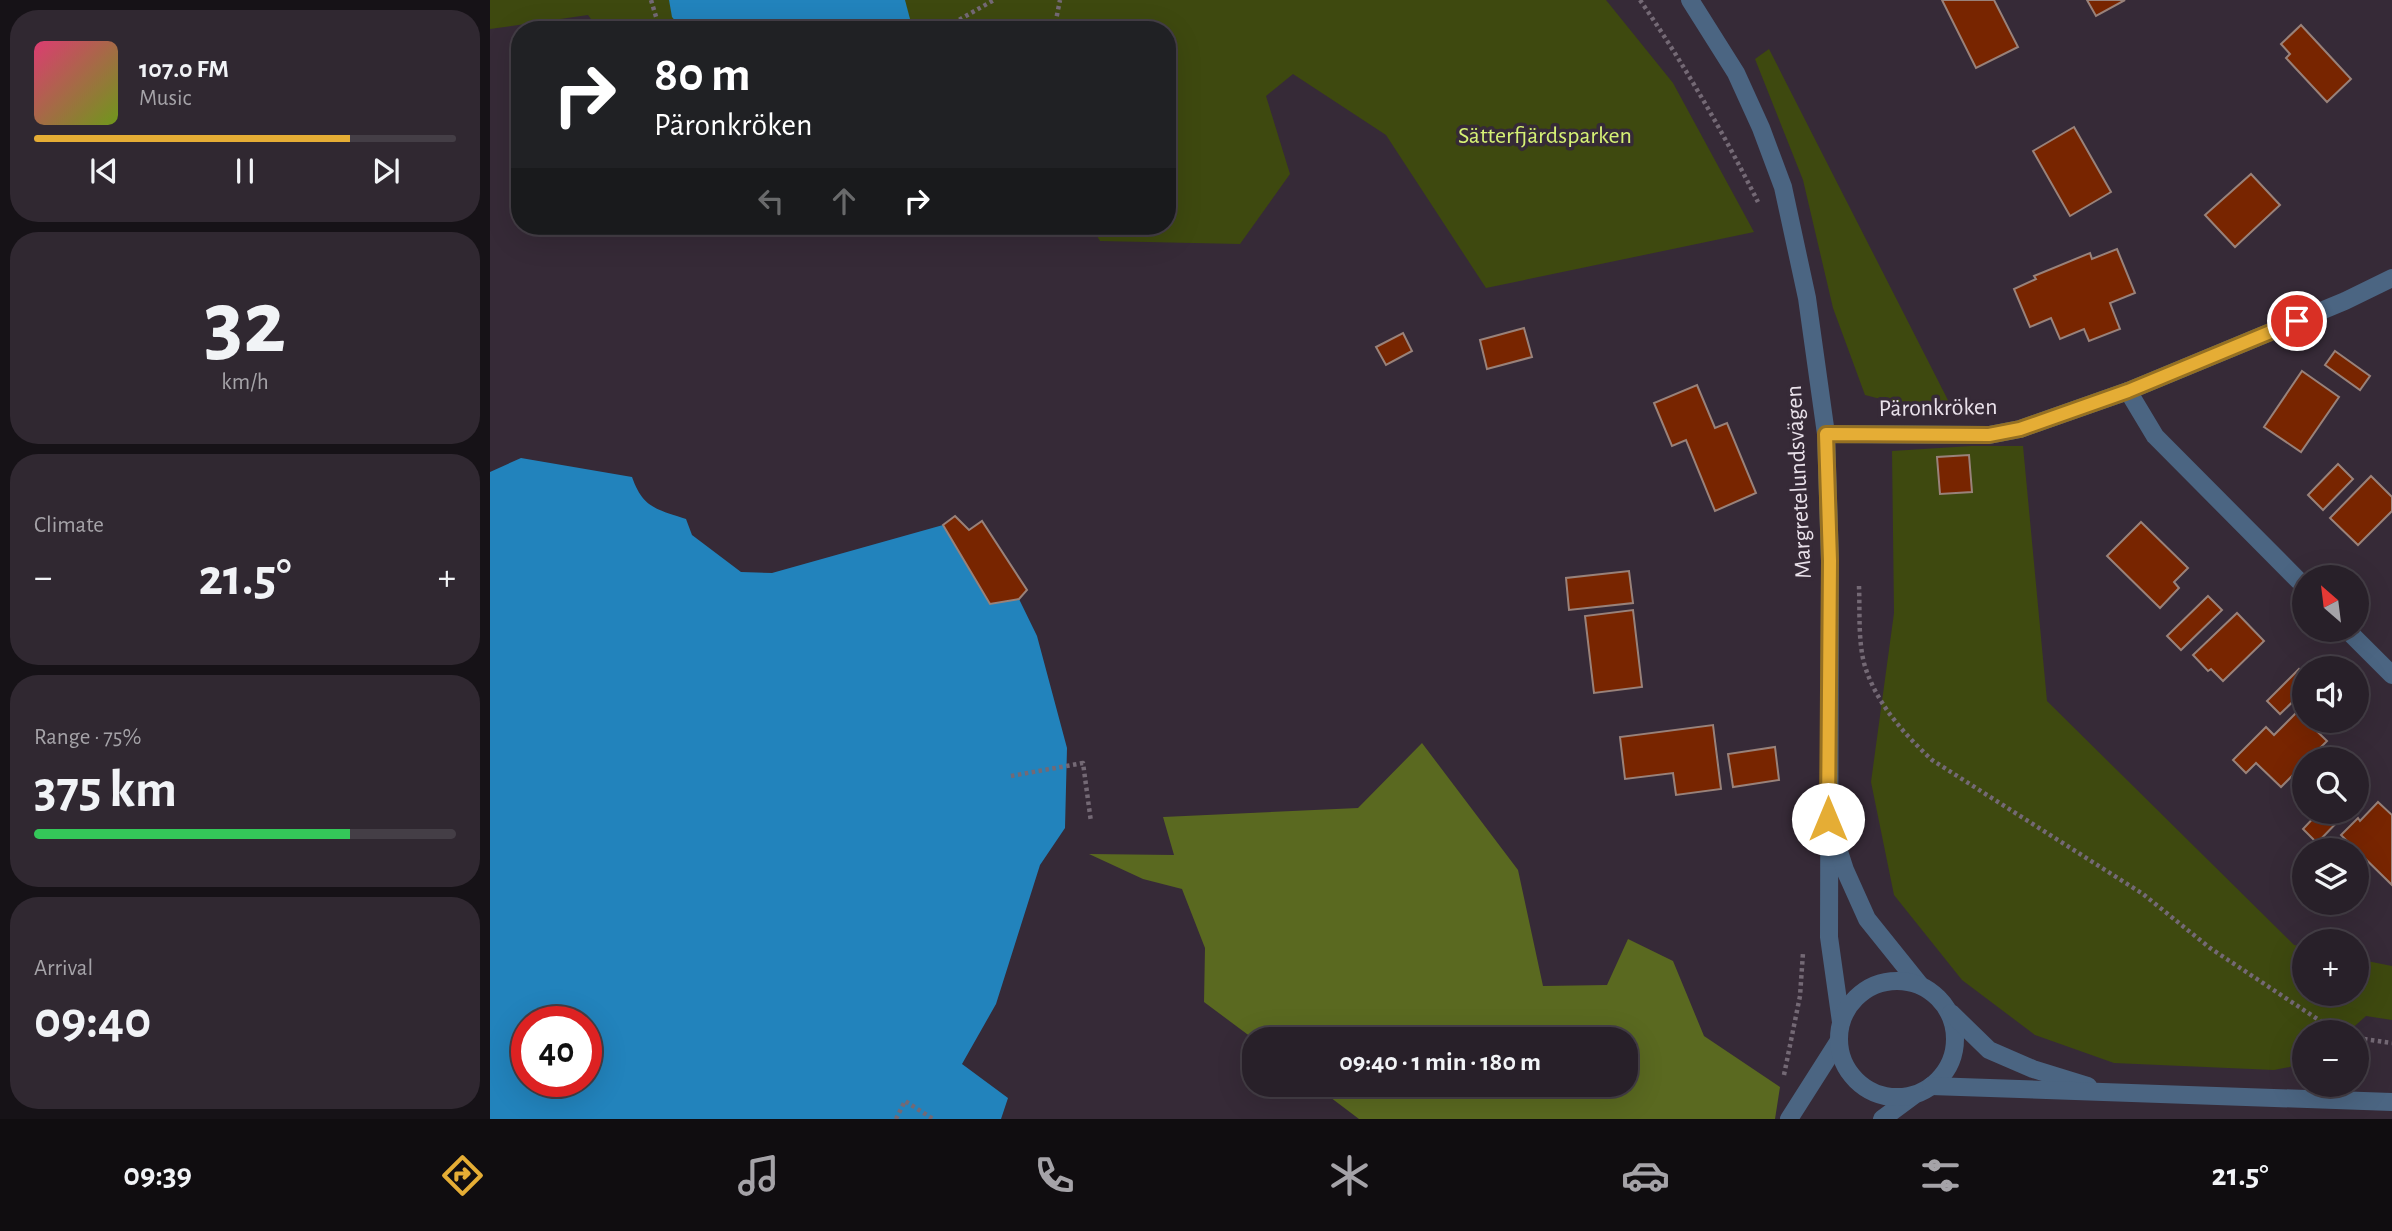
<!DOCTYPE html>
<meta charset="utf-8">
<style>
body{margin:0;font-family:"Alegreya Sans",sans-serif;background:#302831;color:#f1f3f6;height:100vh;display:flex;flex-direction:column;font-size:26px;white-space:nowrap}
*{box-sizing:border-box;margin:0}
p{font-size:23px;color:#a5a3a8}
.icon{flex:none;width:38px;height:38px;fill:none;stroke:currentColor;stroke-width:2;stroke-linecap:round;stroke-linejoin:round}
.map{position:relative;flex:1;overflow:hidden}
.sheet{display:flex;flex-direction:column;gap:10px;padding:10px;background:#161217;width:490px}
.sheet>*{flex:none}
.top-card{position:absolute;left:21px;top:21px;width:665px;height:214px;border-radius:28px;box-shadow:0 7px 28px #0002,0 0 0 2px #443e46;background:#202124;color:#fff;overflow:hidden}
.needle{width:46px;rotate:332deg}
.buttons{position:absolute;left:1802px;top:565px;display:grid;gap:14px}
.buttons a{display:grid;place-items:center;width:77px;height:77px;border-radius:50%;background:#282029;box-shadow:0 7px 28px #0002,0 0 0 2px #443e46;font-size:35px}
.speed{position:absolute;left:21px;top:1006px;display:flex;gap:14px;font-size:35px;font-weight:700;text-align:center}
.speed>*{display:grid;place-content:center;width:91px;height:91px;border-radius:50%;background:#282029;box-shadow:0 7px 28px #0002,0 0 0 2px #443e46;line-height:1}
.speed .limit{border:10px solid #d22;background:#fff;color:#111}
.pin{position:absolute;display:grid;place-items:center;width:60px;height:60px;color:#fff;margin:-30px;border:4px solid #fff;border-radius:50%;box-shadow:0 2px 7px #0007}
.me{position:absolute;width:77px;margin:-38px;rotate:0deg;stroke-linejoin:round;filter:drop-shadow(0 0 5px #0008)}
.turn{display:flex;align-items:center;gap:24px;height:147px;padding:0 28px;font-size:32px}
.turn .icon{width:91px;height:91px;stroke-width:2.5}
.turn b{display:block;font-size:49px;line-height:60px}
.lanes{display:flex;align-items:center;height:66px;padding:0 28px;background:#0003;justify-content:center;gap:35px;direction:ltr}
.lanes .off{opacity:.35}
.big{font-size:52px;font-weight:700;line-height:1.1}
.sheet .widget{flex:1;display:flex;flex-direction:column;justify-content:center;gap:10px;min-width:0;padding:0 24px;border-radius:28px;background:#302831}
.sheet .dial{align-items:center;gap:0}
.dial b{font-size:91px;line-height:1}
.song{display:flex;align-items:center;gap:21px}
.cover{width:84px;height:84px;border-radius:10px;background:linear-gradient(135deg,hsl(340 70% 55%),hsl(80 70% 35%))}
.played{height:7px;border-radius:4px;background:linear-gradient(90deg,#e5ad35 75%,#443e46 75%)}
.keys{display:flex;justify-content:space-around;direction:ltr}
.heat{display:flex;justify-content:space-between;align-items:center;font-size:38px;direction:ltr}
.charge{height:10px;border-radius:5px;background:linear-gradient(90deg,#34c759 75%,#443e46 0)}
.trip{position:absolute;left:752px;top:1027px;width:396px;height:70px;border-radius:28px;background:#282029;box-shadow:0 7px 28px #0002,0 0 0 2px #443e46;font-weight:700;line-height:70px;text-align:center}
.dock{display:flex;height:112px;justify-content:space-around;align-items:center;background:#100d10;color:#a5a3a8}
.dock .icon{width:49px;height:49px}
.dock .selected{color:#e5ad35}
.dock b{font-size:32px;color:#f1f3f6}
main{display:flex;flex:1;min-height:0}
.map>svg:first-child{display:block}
.green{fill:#3e490f}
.forest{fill:#5a6920}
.water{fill:#2283bc;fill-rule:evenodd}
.building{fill:#782500;stroke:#99827a;stroke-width:2}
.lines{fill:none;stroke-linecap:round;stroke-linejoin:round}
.path{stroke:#746975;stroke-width:4.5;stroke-dasharray:3.5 3.5;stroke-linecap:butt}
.minor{stroke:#4b6582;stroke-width:18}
.tertiary{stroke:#4b6582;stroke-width:18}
.route-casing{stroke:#957022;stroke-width:18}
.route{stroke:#e5ad35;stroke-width:12}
.labels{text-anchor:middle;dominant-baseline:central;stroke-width:7;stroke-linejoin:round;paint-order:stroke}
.park-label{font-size:24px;fill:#d6f175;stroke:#362a37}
.street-label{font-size:24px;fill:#e9e1ea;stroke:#362a37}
</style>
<main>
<section class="sheet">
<div class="widget">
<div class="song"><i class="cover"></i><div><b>107.0 FM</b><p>Music</p></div></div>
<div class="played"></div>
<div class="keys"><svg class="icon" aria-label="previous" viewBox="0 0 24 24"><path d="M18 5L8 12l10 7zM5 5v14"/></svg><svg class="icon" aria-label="pause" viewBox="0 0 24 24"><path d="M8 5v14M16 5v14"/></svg><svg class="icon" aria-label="next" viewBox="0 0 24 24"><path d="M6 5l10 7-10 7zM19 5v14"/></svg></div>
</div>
<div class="widget dial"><b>32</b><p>km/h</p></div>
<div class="widget"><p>Climate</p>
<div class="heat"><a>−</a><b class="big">21.5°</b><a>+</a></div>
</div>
<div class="widget"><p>Range · 75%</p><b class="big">375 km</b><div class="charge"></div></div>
<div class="widget"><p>Arrival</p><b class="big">09:40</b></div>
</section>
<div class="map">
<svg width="1902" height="1119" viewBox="0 0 1902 1119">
<rect width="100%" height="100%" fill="#362a37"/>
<g class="green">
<polygon points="0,0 1116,0 1183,83 1264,232 996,288 896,135 803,74 776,96 800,174 750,244 610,241 601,226 677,226 677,30 109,30 98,15 0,29"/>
<polygon points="1279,49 1463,410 1437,411 1375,395 1343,308 1313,180 1265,59"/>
<polygon points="1481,446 1533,446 1557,701 1804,945 1815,947 1815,994 1867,994 1867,959 1902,966 1902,1020 1876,1016 1858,1032 1815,1032 1815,1064 1784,1070 1624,1063 1545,1035 1472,980 1404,895 1381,782 1404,613 1402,451"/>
</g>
<polygon class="forest" points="932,743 1028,870 1053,986 1117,985 1138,939 1183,961 1214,1036 1290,1087 1285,1119 869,1119 824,1085 1136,1085 1136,1040 765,1040 714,1002 715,948 692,889 653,879 599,854 684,855 673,817 868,808"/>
<g class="water">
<polygon points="179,0 415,0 420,19 415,30 193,30 182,17"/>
<path d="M31 458 142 477C153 508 166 509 196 519L202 535 251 572 282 573 453 525 500 604 529 599 547 636 577 748 575 828 550 865 506 1004 472 1064 518 1098 511 1119H0V472ZM37 1022H96V1082H37Z"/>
</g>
<g class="building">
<polygon points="1452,0 1504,0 1528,47 1486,68"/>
<polygon points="1597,0 1635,0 1606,16"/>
<polygon points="1811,25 1861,79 1837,102 1796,58 1800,54 1791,44"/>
<polygon points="1584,127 1621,192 1580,216 1543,151"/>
<polygon points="1761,174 1790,205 1745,247 1715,215"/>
<polygon points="1627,249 1645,293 1620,303 1630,329 1599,341 1594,329 1570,339 1561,318 1540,327 1524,289 1546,279 1544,276 1600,253 1602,259"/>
<polygon points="1034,328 1042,357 997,369 990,340"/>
<polygon points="913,333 922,351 896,365 886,347"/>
<polygon points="1845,351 1880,376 1870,390 1835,365"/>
<polygon points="1812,371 1849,397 1811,452 1774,427"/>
<polygon points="1207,385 1225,428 1237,423 1266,493 1225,511 1196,440 1182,446 1164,403"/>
<polygon points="1479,455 1482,492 1450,494 1447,457"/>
<polygon points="1848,464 1863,479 1833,510 1818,495"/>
<polygon points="1881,476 1902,497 1902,511 1868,545 1840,518"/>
<polygon points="465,516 479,530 492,521 537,590 529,599 500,604 453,525"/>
<polygon points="1651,522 1698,568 1684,582 1689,588 1670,608 1617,556"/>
<polygon points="1139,571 1143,603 1079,610 1076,578"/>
<polygon points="1718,596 1732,610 1691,650 1677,636"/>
<polygon points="1143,610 1152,687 1104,693 1095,616"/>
<polygon points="1747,613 1774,641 1733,681 1721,669 1718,671 1703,655"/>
<polygon points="1809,669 1815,675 1815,690 1790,714 1777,701"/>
<polygon points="1807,712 1837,741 1818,760 1815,760 1815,763 1791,787 1766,763 1756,773 1743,760 1776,727 1784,735"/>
<polygon points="1223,725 1231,789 1186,795 1183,773 1135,779 1130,737"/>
<polygon points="1285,747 1289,780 1243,787 1238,754"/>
<polygon points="1888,802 1902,815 1902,885 1851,835 1868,818 1870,821"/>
<polygon points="1829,812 1857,812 1827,843 1813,829"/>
</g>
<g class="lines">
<g class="path">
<polyline points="161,0 170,30"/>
<path d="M1150 0C1194 64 1233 132 1268 202"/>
<polyline points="451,30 504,0"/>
<polyline points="564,30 570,0"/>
<path d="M1369 586C1370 611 1368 639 1374 663 1385 702 1413 733 1442 760L1653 894 1720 948 1847 1032"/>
<polyline points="521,776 593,763 601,822"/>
<polyline points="1867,1038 1902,1043"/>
<polyline points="1294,1075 1310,996 1313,953"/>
<polyline points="406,1119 415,1101 443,1119"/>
</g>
<g class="minor">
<polyline points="1638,391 1665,436 1815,587"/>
<polyline points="1336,434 1499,435 1530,429 1638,391 1855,301 1902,278"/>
<polyline points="1857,630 1902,675"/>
<polyline points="1299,1119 1348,1042"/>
<polyline points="1392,1119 1423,1096"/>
</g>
<g class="tertiary">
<polyline points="1200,0 1246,73 1271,128 1293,187 1317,298 1336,434 1340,561 1339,937 1351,1022"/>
<polyline points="1344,836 1355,870 1377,919 1430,985"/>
<circle cx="1407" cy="1039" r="58"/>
<polyline points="1461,1013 1499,1050 1543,1069 1598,1086"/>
<polyline points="1441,1086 1902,1102"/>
</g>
</g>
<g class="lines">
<defs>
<polyline id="route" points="1338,819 1340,561 1336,434 1499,435 1530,429 1638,391 1807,321"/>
</defs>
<use href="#route" class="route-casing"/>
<use href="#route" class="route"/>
</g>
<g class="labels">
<g class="park-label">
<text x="1055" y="136">Sätterfjärdsparken</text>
</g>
<g class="street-label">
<text transform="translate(1448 408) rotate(-1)">Päronkröken</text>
<text transform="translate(1309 482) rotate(-93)">Margretelundsvägen</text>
</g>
</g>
</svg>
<div class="buttons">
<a><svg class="needle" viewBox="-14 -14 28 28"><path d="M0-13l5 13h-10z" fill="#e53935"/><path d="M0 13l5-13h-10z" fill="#a5a3a8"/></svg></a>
<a><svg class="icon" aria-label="sound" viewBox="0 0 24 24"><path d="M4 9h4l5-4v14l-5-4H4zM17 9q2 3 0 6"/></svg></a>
<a><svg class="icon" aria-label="search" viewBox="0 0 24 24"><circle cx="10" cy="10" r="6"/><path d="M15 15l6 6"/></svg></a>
<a><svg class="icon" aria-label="layers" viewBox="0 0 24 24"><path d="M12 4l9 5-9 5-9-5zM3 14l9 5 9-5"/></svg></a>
<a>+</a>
<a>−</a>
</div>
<div class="speed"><div class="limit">40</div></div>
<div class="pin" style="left:1807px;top:321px;background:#d93025"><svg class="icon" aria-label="arrive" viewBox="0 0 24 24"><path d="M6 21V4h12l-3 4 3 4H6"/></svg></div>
<svg class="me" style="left:1338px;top:819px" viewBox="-20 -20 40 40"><circle r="19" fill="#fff"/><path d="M0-13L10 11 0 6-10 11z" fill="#e5ad35"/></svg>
<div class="trip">09:40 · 1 min · 180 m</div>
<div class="top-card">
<div class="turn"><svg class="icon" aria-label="right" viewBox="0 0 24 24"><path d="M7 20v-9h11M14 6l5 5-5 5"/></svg><div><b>80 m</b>Päronkröken</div></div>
<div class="lanes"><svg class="icon off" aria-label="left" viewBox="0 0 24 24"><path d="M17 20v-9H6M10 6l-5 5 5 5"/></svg><svg class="icon off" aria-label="ahead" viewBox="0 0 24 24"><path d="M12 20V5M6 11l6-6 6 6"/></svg><svg class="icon" aria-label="right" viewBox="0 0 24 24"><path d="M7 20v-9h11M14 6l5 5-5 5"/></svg></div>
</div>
</div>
</main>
<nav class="dock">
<b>09:39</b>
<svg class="icon selected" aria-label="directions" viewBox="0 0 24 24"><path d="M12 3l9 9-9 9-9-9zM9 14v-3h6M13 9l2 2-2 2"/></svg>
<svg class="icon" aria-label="music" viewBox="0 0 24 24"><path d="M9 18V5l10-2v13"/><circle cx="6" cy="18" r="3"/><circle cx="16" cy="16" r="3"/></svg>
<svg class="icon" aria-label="phone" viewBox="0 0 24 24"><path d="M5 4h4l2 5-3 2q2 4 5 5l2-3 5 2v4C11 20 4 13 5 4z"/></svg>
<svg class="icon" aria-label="climate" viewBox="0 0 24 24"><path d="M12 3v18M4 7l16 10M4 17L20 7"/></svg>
<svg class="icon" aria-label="car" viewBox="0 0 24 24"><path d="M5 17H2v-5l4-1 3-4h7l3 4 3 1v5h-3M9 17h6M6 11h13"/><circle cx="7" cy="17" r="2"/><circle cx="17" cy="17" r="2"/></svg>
<svg class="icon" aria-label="filters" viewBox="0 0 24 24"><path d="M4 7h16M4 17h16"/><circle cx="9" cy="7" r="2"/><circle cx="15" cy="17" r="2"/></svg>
<b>21.5°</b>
</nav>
